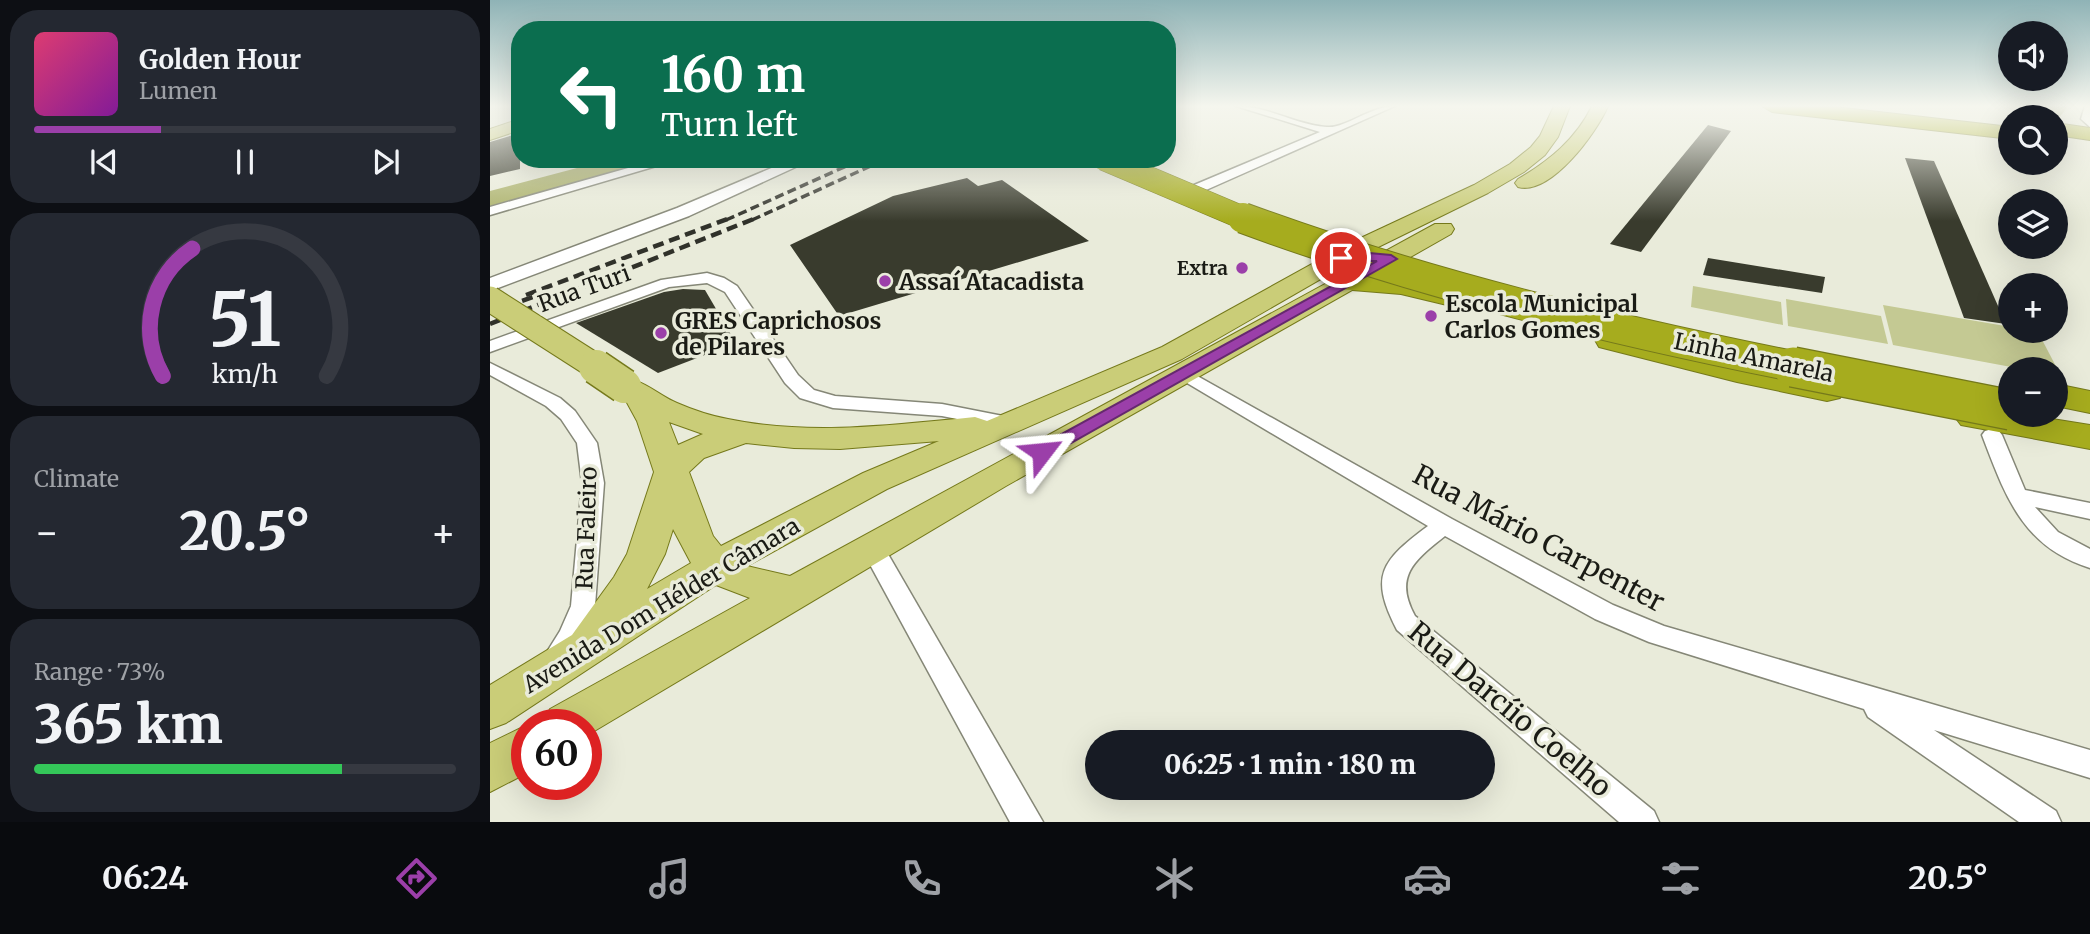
<!DOCTYPE html>
<meta charset="utf-8">
<style>
body{margin:0;font-family:Merriweather,serif;background:#242831;color:#f1f3f6;height:100vh;display:flex;flex-direction:column;font-size:26px;white-space:nowrap}
*{box-sizing:border-box;margin:0}
p{font-size:23px;color:#9ea1a6}
.icon{flex:none;width:38px;height:38px;fill:none;stroke:currentColor;stroke-width:2;stroke-linecap:round;stroke-linejoin:round}
.map{position:relative;flex:1;overflow:hidden}
.sheet{display:flex;flex-direction:column;gap:10px;padding:10px;background:#0d0f14;width:490px}
.sheet>*{flex:none}
.top-card{position:absolute;left:21px;top:21px;width:665px;height:147px;border-radius:28px;box-shadow:0 7px 28px #0002;background:#0b6e4f;color:#fff;overflow:hidden}
.fabs{position:absolute;left:1508px;top:21px;display:grid;gap:14px}
.fabs a{display:grid;place-items:center;width:70px;height:70px;border-radius:50%;background:#171b24;box-shadow:0 7px 28px #0002;font-size:35px}
.speed{position:absolute;left:21px;top:709px;display:flex;gap:14px;font-size:35px;font-weight:700;text-align:center}
.speed>*{display:grid;place-content:center;width:91px;height:91px;border-radius:50%;background:#171b24;box-shadow:0 7px 28px #0002;line-height:1}
.speed .limit{border:10px solid #d22;background:#fff;color:#111}
.pin{position:absolute;display:grid;place-items:center;width:60px;height:60px;color:#fff;margin:-30px;border:4px solid #fff;border-radius:50%;box-shadow:0 2px 7px #0007}
.me{position:absolute;width:77px;margin:-38px;rotate:61deg;stroke-linejoin:round;filter:drop-shadow(0 0 5px #0008)}
.turn{display:flex;align-items:center;gap:24px;height:147px;padding:0 35px;font-size:32px}
.turn .icon{width:91px;height:91px;stroke-width:2.5}
.turn b{display:block;font-size:49px;line-height:60px}
.big{font-size:52px;font-weight:800;line-height:1.1}
.sheet .card{flex:1;display:flex;flex-direction:column;justify-content:center;gap:10px;min-width:0;padding:0 24px;border-radius:28px;background:#242831}
.sheet .dial{align-items:center;gap:0}
.dial svg{height:182px;overflow:visible;fill:none;stroke:#363941;stroke-width:7;stroke-linecap:round;text-anchor:middle}
.dial text{fill:#f1f3f6;stroke:none}
.song{display:flex;align-items:center;gap:21px}
.cover{width:84px;height:84px;border-radius:10px;background:linear-gradient(135deg,hsl(340 70% 55%),hsl(290 70% 35%))}
.played{height:7px;border-radius:4px;background:linear-gradient(90deg,#9b3fa9 30%,#363941 30%)}
.keys{display:flex;justify-content:space-around;direction:ltr}
.heat{display:flex;justify-content:space-between;align-items:center;font-size:38px;direction:ltr}
.charge{height:10px;border-radius:5px;background:linear-gradient(90deg,#34c759 73%,#363941 0)}
.trip{position:absolute;left:595px;top:730px;width:410px;height:70px;border-radius:35px;background:#171b24;box-shadow:0 7px 28px #0002;font-weight:800;line-height:70px;text-align:center}
.tab-bar{display:flex;height:112px;justify-content:space-around;align-items:center;background:#090b0e;color:#9ea1a6}
.tab-bar .icon{width:49px;height:49px}
.tab-bar .current{color:#9b3fa9}
.tab-bar b{font-size:32px;color:#f1f3f6}
main{display:flex;flex:1;min-height:0}
.map>svg:first-child{display:block}
.green{fill:#c4c993}
.lines{fill:none;stroke-linecap:round;stroke-linejoin:round}
.river{fill:#abb16a;fill-rule:evenodd}
.building{fill:#393b2d}
.minor-casing{stroke:#858777;stroke-width:3}
.tertiary-casing{stroke:#858777;stroke-width:3}
.primary-casing{stroke:#75791b;stroke-width:2}
.motorway-casing{stroke:#75791b;stroke-width:2}
.minor{fill:#fff;fill-rule:evenodd}
.tertiary{fill:#fff;fill-rule:evenodd}
.primary{fill:#cacd78;fill-rule:evenodd}
.motorway{fill:#a6ac1e;fill-rule:evenodd}
.rail-far1{stroke:#30312a;stroke-width:3.5;stroke-dasharray:9 4.5;stroke-linecap:butt}
.rail{stroke:#30312a;stroke-width:4.5;stroke-dasharray:11 6;stroke-linecap:butt}
.primary-bridge-far1-casing{stroke:#75791b;stroke-width:27;stroke-linecap:butt}
.primary-bridge-casing{stroke:#75791b;stroke-width:37;stroke-linecap:butt}
.motorway-bridge-far2-casing{stroke:#75791b;stroke-width:24;stroke-linecap:butt}
.motorway-bridge-far1-casing{stroke:#75791b;stroke-width:32;stroke-linecap:butt}
.motorway-bridge-casing{stroke:#75791b;stroke-width:42;stroke-linecap:butt}
.primary-bridge-far1{stroke:#cacd78;stroke-width:25}
.primary-bridge{stroke:#cacd78;stroke-width:34}
.motorway-bridge-far2{stroke:#a6ac1e;stroke-width:23}
.motorway-bridge-far1{stroke:#a6ac1e;stroke-width:30}
.motorway-bridge{stroke:#a6ac1e;stroke-width:39}
.route{fill:#9b3fa9;stroke:#65296e;stroke-width:2}
.poi-dot{fill:#9b3fa9;stroke:#e9ebda;stroke-width:2.5}
.labels{text-anchor:middle;dominant-baseline:central;stroke-width:7;stroke-linejoin:round;paint-order:stroke}
.far-poi-label{font-size:19px;font-weight:bold;fill:#1a1b15;stroke:#e9ebda;text-anchor:end}
.poi-label{font-size:23px;font-weight:bold;fill:#1a1b15;stroke:#e9ebda;text-anchor:start}
.street-label{font-size:23px;fill:#1a1b15;stroke:#e9ebda}
.near-street-label{font-size:28px;fill:#1a1b15;stroke:#e9ebda}
</style>
<main>
<section class="sheet">
<div class="card">
<div class="song"><i class="cover"></i><div><b>Golden Hour</b><p>Lumen</p></div></div>
<div class="played"></div>
<div class="keys"><svg class="icon" aria-label="previous" viewBox="0 0 24 24"><path d="M18 5L8 12l10 7zM5 5v14"/></svg><svg class="icon" aria-label="pause" viewBox="0 0 24 24"><path d="M8 5v14M16 5v14"/></svg><svg class="icon" aria-label="next" viewBox="0 0 24 24"><path d="M6 5l10 7-10 7zM19 5v14"/></svg></div>
</div>
<div class="card dial"><svg viewBox="0 0 100 80">
<path d="M14 69A42 42 0 1 1 86 69"/>
<path d="M14 69A42 42 0 0 1 27 13" stroke="#9b3fa9"/>
<text x="50" y="56" font-size="32" font-weight="700">51</text>
<text x="50" y="72" font-size="11">km/h</text>
</svg></div>
<div class="card"><p>Climate</p>
<div class="heat"><a>−</a><b class="big">20.5°</b><a>+</a></div>
</div>
<div class="card"><p>Range · 73%</p><b class="big">365 km</b><div class="charge"></div></div>
</section>
<div class="map">
<svg width="1600" height="822" viewBox="0 0 1600 822">
<rect width="100%" height="100%" fill="#e9ebda"/>
<g class="green">
<polygon points="1203,286 1291,302 1293,325 1201,307"/>
<polygon points="1296,299 1391,316 1398,344 1298,326"/>
<polygon points="1393,305 1521,327 1521,331 1548,332 1571,376 1566,376 1566,369 1532,369 1403,345"/>
</g>
<g class="lines">
<g class="river">
<polygon points="1556,106 1578,106 1566,122 1566,117 1549,117"/>
<polygon points="121,159 163,159 160,164 0,207 0,191"/>
</g>
</g>
<g class="building">
<polygon points="1218,125 1241,131 1151,252 1120,244"/>
<polygon points="30,133 30,169 0,176 0,142"/>
<polygon points="1415,158 1444,161 1516,324 1474,318"/>
<polygon points="477,178 488,186 512,180 599,241 349,316 300,245 403,196"/>
<polygon points="1218,258 1335,277 1332,293 1213,275"/>
<polygon points="193,289 215,290 246,343 168,373 86,323 174,292"/>
</g>
<g class="lines">
<defs>
<g id="minor">
<path d="M746 106C778 106 806 125 837 127 854 129 881 106 905 106L707 194H697V188L830 132Z"/>
<polygon points="1595,106 1600,106 1600,127 1591,119"/>
<polygon points="170,159 190,159 0,215 0,207"/>
<polygon points="217,273 234,278 247,286 308,375 324,390 345,396 452,404 518,417 525,419 528,423 525,427 518,429 452,416 343,408 310,398 295,383 235,292 217,283 179,287 0,352 0,341 171,280"/>
<polygon points="0,363 70,398 85,411 107,443 114,483 105,606 94,636 77,663 68,666 59,663 55,655 70,631 81,606 92,483 87,443 71,419 56,406 0,375"/>
<path d="M693 368 962 519 1123 605 1174 626 1600 750V778L1444 730 1566 811 1571 822H1529L1378 717 1374 709 1159 642 1105 619 955 536C925 560 903 576 925 616L1164 811 1169 822H1129L907 630C879 576 891 561 938 526L687 377 684 373Z"/>
<path d="M1502 429 1509 431 1512 435 1535 490 1600 503V519L1545 507 1568 532 1600 549V568C1532 547 1515 495 1492 435L1495 431Z"/>
<polygon points="383,540 391,542 553,822 520,822 371,548 375,542"/>
</g>
<polygon id="tertiary" points="303,159 323,159 199,216 0,291 0,278 187,208"/>
<g id="primary">
<path d="M1064 106H1080L1068 137 1055 155 1034 172 998 193 876 253 692 359 397 489 257 566 300 576 945 224H961L964 229 961 234 516 486 96 736V724H53L60 709 260 598 226 585 16 723 0 729V685L82 635 124 577 137 554 164 472 147 421 135 399 123 392 119 386 123 380C148 373 165 394 187 403 203 410 221 416 238 419 319 436 403 425 485 417L497 421 672 347 860 243 984 185 1020 164 1041 147 1050 136ZM179 422 213 434 188 445ZM449 441 373 473 231 546 223 536 199 472 214 458 256 443 304 448 350 449ZM183 529 201 563 157 589 175 554Z"/>
<path d="M1102 106H1118C1107 132 1061 196 1028 187L1025 183 1028 179C1059 161 1086 139 1102 106Z"/>
<polygon points="30,119 30,130 0,140 0,129"/>
<polygon points="37,725 37,773 0,792 0,743"/>
</g>
<g id="motorway">
<polygon points="1272,106 1336,106 1521,127 1521,139 1282,112"/>
<polygon points="1566,123 1600,128 1600,140 1566,135"/>
<polygon points="860,274 911,276 968,290 972,296 968,302 957,305 911,294 850,289 845,283 850,277"/>
<polygon points="1121,330 1247,362 1350,382 1355,390 1350,398 1337,401 1247,382 1109,347 1105,340 1109,333"/>
<polygon points="1566,384 1600,391 1600,413 1566,406"/>
<polygon points="1484,406 1521,412 1521,415 1538,415 1600,425 1600,449 1471,425 1465,417 1471,409"/>
</g>
</defs>
<use href="#minor" class="minor-casing"/>
<use href="#tertiary" class="tertiary-casing"/>
<use href="#primary" class="primary-casing"/>
<use href="#motorway" class="motorway-casing"/>
<use href="#minor" class="minor"/>
<use href="#tertiary" class="tertiary"/>
<use href="#primary" class="primary"/>
<use href="#motorway" class="motorway"/>
<g class="rail-far1">
<polyline points="236,220 372,159"/>
<polyline points="262,220 396,159"/>
</g>
<g class="rail">
<polyline points="36,295 240,218"/>
<polyline points="0,312 46,296"/>
<polyline points="0,324 266,218"/>
</g>
<defs>
<polyline id="primary-bridge-far1" points="0,299 108,368"/>
<polyline id="primary-bridge" points="106,367 134,386"/>
<polyline id="motorway-bridge-far2" points="614,159 758,220"/>
<path id="motorway-bridge-far1" d="M753 218C935 285 1123 330 1312 368"/>
<polyline id="motorway-bridge" points="1303,367 1521,410"/>
</defs>
<use href="#primary-bridge-far1" class="primary-bridge-far1-casing"/>
<use href="#primary-bridge" class="primary-bridge-casing"/>
<use href="#motorway-bridge-far2" class="motorway-bridge-far2-casing"/>
<use href="#motorway-bridge-far1" class="motorway-bridge-far1-casing"/>
<use href="#motorway-bridge" class="motorway-bridge-casing"/>
<use href="#primary-bridge-far1" class="primary-bridge-far1"/>
<use href="#primary-bridge" class="primary-bridge"/>
<use href="#motorway-bridge-far2" class="motorway-bridge-far2"/>
<use href="#motorway-bridge-far1" class="motorway-bridge-far1"/>
<use href="#motorway-bridge" class="motorway-bridge"/>
</g>
<linearGradient id="sky" x2="0" y2="1"><stop stop-color="#8fb3b6"/><stop offset="0.48" stop-color="#f5f6ee"/><stop offset="1" stop-color="#f5f6ee" stop-opacity="0"/></linearGradient>
<rect width="1600" height="221" fill="url(#sky)"/>
<polygon class="route" points="868,252 901,255 907,259 558,456 552,458 543,452 546,448 887,261 851,261 845,258 851,254"/>
<g class="poi-dot">
<circle cx="752" cy="268" r="7"/>
<circle cx="395" cy="281" r="7"/>
<circle cx="941" cy="316" r="7"/>
<circle cx="171" cy="333" r="7"/>
</g>
<g class="labels">
<g class="far-poi-label">
<text x="738" y="268">Extra</text>
</g>
<g class="poi-label">
<text x="409" y="281">Assaí Atacadista</text>
<text x="955" y="303">Escola Municipal<tspan x="955" dy="26">Carlos Gomes</tspan></text>
<text x="185" y="320">GRES Caprichosos<tspan x="185" dy="26">de Pilares</tspan></text>
</g>
<g class="street-label">
<text transform="translate(94 288) rotate(-20)">Rua Turi</text>
<text transform="translate(1264 357) rotate(12)">Linha Amarela</text>
<text transform="translate(96 528) rotate(-88)">Rua Faleiro</text>
<text transform="translate(171 605) rotate(-31)">Avenida Dom Hélder Câmara</text>
</g>
<g class="near-street-label">
<text transform="translate(1049 538) rotate(28)">Rua Mário Carpenter</text>
<text transform="translate(1020 709) rotate(40)">Rua Darcíio Coelho</text>
</g>
</g>
</svg>
<div class="fabs">
<a><svg class="icon" aria-label="sound" viewBox="0 0 24 24"><path d="M4 9h4l5-4v14l-5-4H4zM17 9q2 3 0 6"/></svg></a>
<a><svg class="icon" aria-label="search" viewBox="0 0 24 24"><circle cx="10" cy="10" r="6"/><path d="M15 15l6 6"/></svg></a>
<a><svg class="icon" aria-label="layers" viewBox="0 0 24 24"><path d="M12 4l9 5-9 5-9-5zM3 14l9 5 9-5"/></svg></a>
<a>+</a>
<a>−</a>
</div>
<div class="speed"><div class="limit">60</div></div>
<div class="pin" style="left:851px;top:258px;background:#d93025"><svg class="icon" aria-label="arrive" viewBox="0 0 24 24"><path d="M6 21V4h12l-3 4 3 4H6"/></svg></div>
<svg class="me" style="left:552px;top:452px" viewBox="-20 -20 40 40"><path d="M0-17L14 15 0 8-14 15z" fill="#9b3fa9" stroke="#fff" stroke-width="4"/></svg>
<div class="trip">06:25 · 1 min · 180 m</div>
<div class="top-card">
<div class="turn"><svg class="icon" aria-label="left" viewBox="0 0 24 24"><path d="M17 20v-9H6M10 6l-5 5 5 5"/></svg><div><b>160 m</b>Turn left</div></div>
</div>
</div>
</main>
<nav class="tab-bar">
<b>06:24</b>
<svg class="icon current" aria-label="directions" viewBox="0 0 24 24"><path d="M12 3l9 9-9 9-9-9zM9 14v-3h6M13 9l2 2-2 2"/></svg>
<svg class="icon" aria-label="music" viewBox="0 0 24 24"><path d="M9 18V5l10-2v13"/><circle cx="6" cy="18" r="3"/><circle cx="16" cy="16" r="3"/></svg>
<svg class="icon" aria-label="phone" viewBox="0 0 24 24"><path d="M5 4h4l2 5-3 2q2 4 5 5l2-3 5 2v4C11 20 4 13 5 4z"/></svg>
<svg class="icon" aria-label="climate" viewBox="0 0 24 24"><path d="M12 3v18M4 7l16 10M4 17L20 7"/></svg>
<svg class="icon" aria-label="car" viewBox="0 0 24 24"><path d="M5 17H2v-5l4-1 3-4h7l3 4 3 1v5h-3M9 17h6M6 11h13"/><circle cx="7" cy="17" r="2"/><circle cx="17" cy="17" r="2"/></svg>
<svg class="icon" aria-label="filters" viewBox="0 0 24 24"><path d="M4 7h16M4 17h16"/><circle cx="9" cy="7" r="2"/><circle cx="15" cy="17" r="2"/></svg>
<b>20.5°</b>
</nav>
